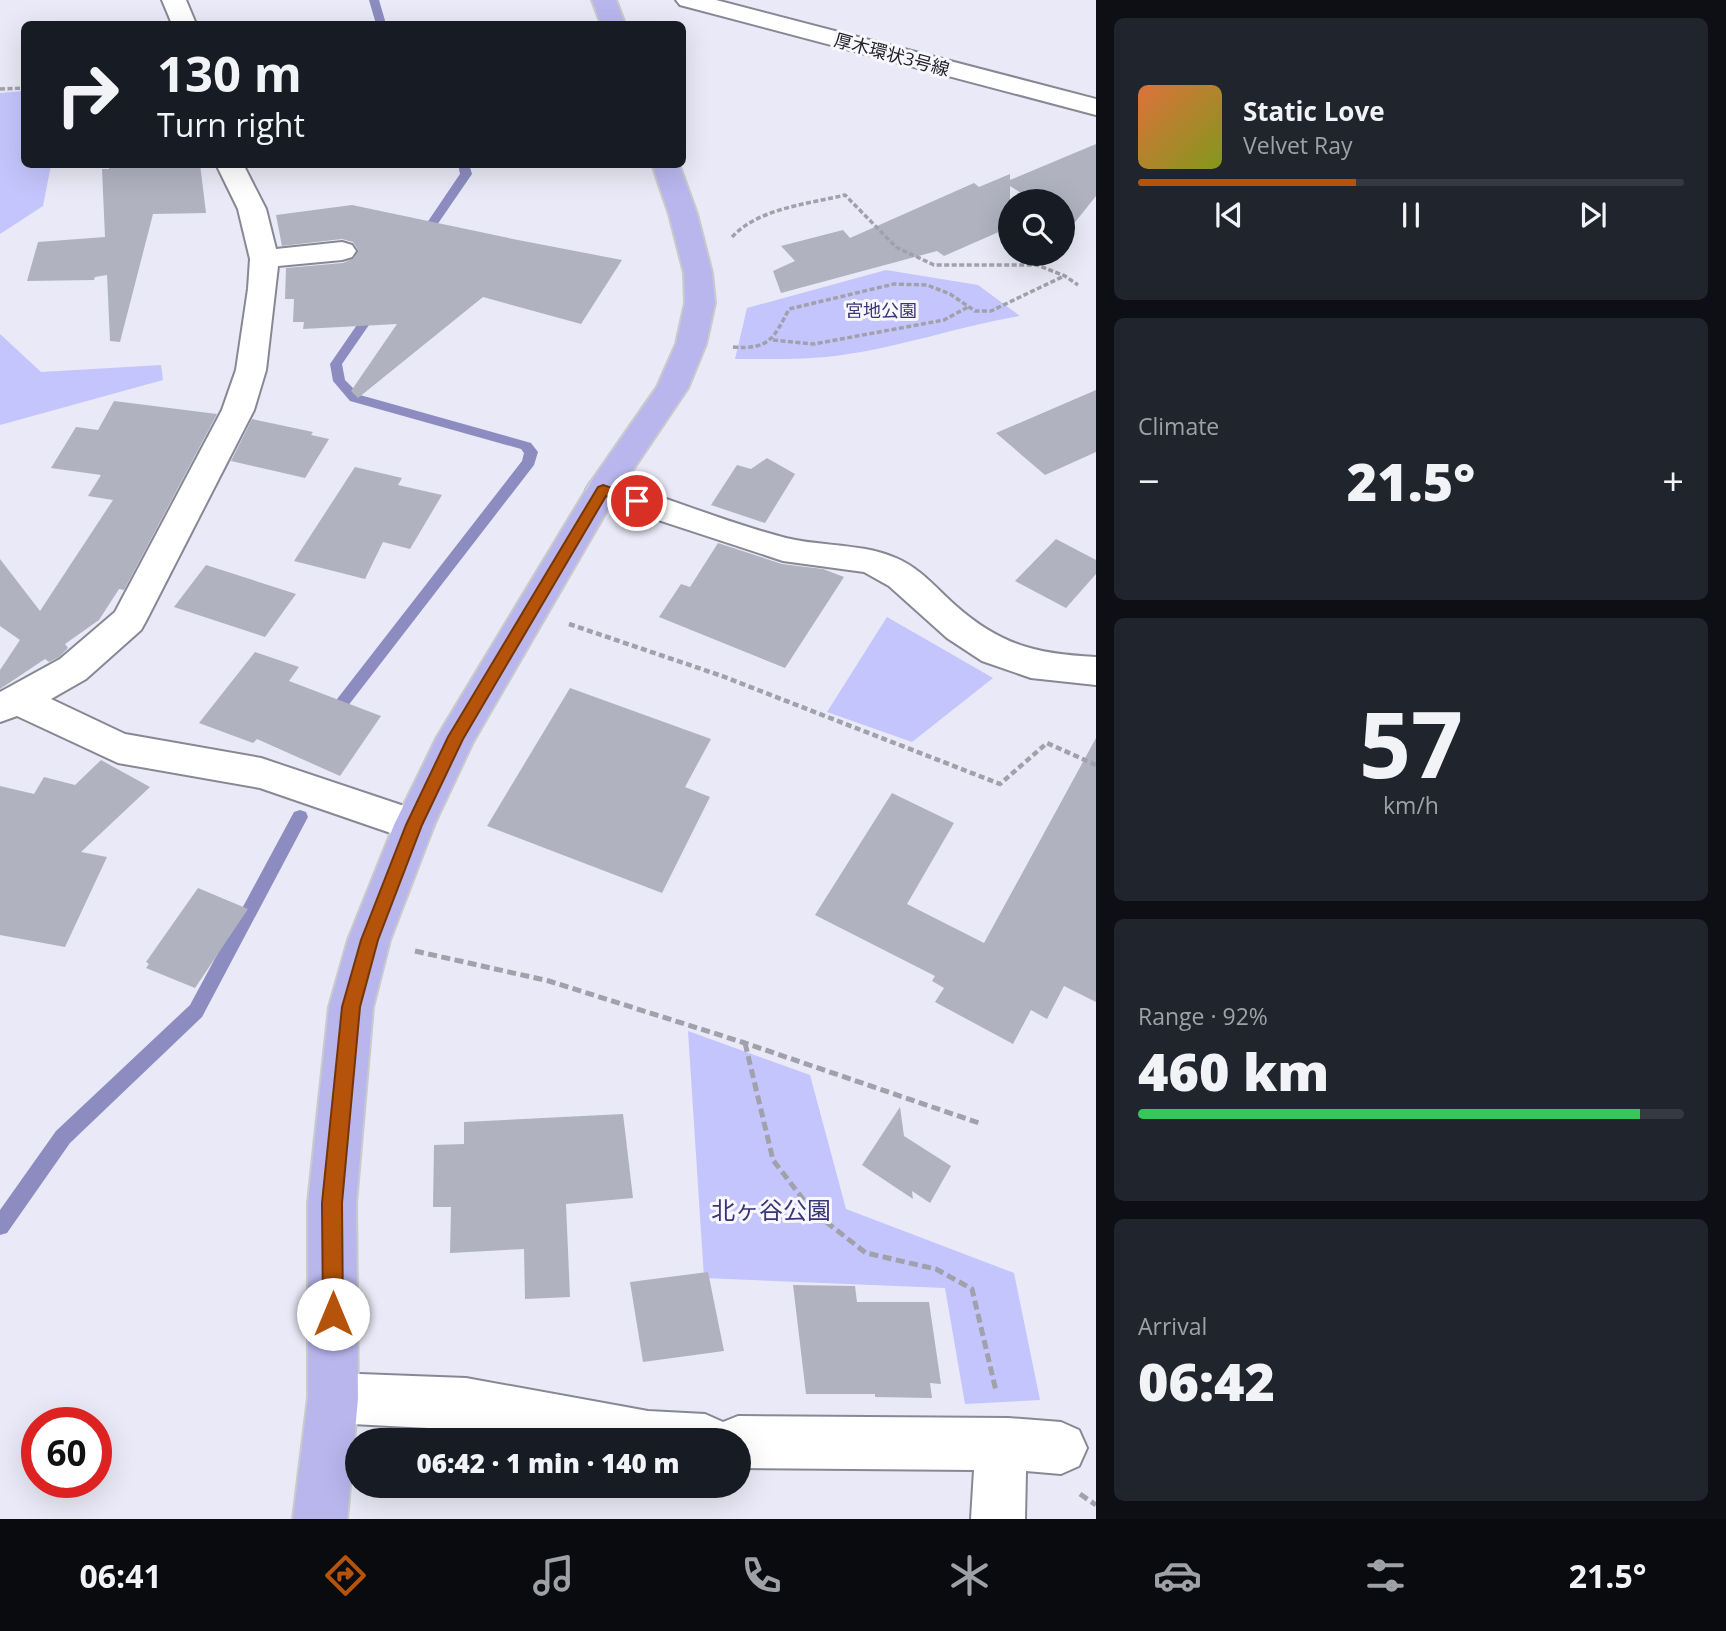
<!DOCTYPE html>
<meta charset="utf-8">
<style>
body{margin:0;font-family:"Open Sans","Noto Sans JP",sans-serif;background:#20242c;color:#f1f3f6;height:100vh;display:flex;flex-direction:column;font-size:26px;white-space:nowrap}
*{box-sizing:border-box;margin:0}
p{font-size:23px;color:#9ea1a6}
.icon{flex:none;width:38px;height:38px;fill:none;stroke:currentColor;stroke-width:2;stroke-linecap:round;stroke-linejoin:round}
.map{position:relative;flex:1;overflow:hidden}
.sheet{display:flex;flex-direction:column;gap:18px;padding:18px;background:#0d0f14;width:630px}
.sheet>*{flex:none}
.top-card{position:absolute;left:21px;top:21px;width:665px;height:147px;border-radius:10px;box-shadow:0 7px 28px #0002;background:#171b24;color:#f1f3f6;overflow:hidden}
.fabs{position:absolute;left:998px;top:189px;display:grid;gap:14px}
.fabs a{display:grid;place-items:center;width:77px;height:77px;border-radius:50%;background:#171b24;box-shadow:0 7px 28px #0002;font-size:35px}
.speed{position:absolute;left:21px;top:1407px;display:flex;gap:14px;font-size:35px;font-weight:700;text-align:center}
.speed>*{display:grid;place-content:center;width:91px;height:91px;border-radius:50%;background:#171b24;box-shadow:0 7px 28px #0002;line-height:1}
.speed .limit{border:10px solid #d22;background:#fff;color:#111}
.pin{position:absolute;display:grid;place-items:center;width:60px;height:60px;color:#fff;margin:-30px;border:4px solid #fff;border-radius:50%;box-shadow:0 2px 7px #0007}
.me{position:absolute;width:77px;margin:-38px;rotate:0deg;stroke-linejoin:round;filter:drop-shadow(0 0 5px #0008)}
.turn{display:flex;align-items:center;gap:24px;height:147px;padding:0 21px;font-size:32px}
.turn .icon{width:91px;height:91px;stroke-width:2.5}
.turn b{display:block;font-size:49px;line-height:60px}
.big{font-size:52px;font-weight:800;line-height:1.1}
.sheet .card{flex:1;display:flex;flex-direction:column;justify-content:center;gap:10px;min-width:0;padding:0 24px;border-radius:10px;background:#20242c}
.sheet .dial{align-items:center;gap:0}
.dial b{font-size:91px;line-height:1}
.song{display:flex;align-items:center;gap:21px}
.cover{width:84px;height:84px;border-radius:10px;background:linear-gradient(135deg,hsl(20 70% 55%),hsl(70 70% 35%))}
.played{height:7px;border-radius:4px;background:linear-gradient(90deg,#b45309 40%,#363941 40%)}
.keys{display:flex;justify-content:space-around;direction:ltr}
.heat{display:flex;justify-content:space-between;align-items:center;font-size:38px;direction:ltr}
.charge{height:10px;border-radius:5px;background:linear-gradient(90deg,#34c759 92%,#363941 0)}
.trip{position:absolute;left:345px;top:1428px;width:406px;height:70px;border-radius:35px;background:#171b24;box-shadow:0 7px 28px #0002;font-weight:800;line-height:70px;text-align:center}
.tabs{display:flex;height:112px;justify-content:space-around;align-items:center;background:#090b0e;color:#9ea1a6}
.tabs .icon{width:49px;height:49px}
.tabs .selected{color:#b45309}
.tabs b{font-size:32px;color:#f1f3f6}
main{display:flex;flex:1;min-height:0}
.map>svg:first-child{display:block}
.green{fill:#c4c5fc}
.lines{fill:none;stroke-linecap:round;stroke-linejoin:round}
.stream{fill:#8c8cc0;fill-rule:evenodd}
.building{fill:#b1b2c0}
.minor-casing{stroke:#888895;stroke-width:4}
.major-casing{stroke:#cacacb;stroke-width:4}
.path-far2{stroke:#a1a1ac;stroke-width:3.5;stroke-dasharray:5 2.5;stroke-linecap:butt}
.path-far1{stroke:#a1a1ac;stroke-width:4.5;stroke-dasharray:6 3.5;stroke-linecap:butt}
.path{stroke:#a1a1ac;stroke-width:5;stroke-dasharray:9 4.5;stroke-linecap:butt}
.minor{fill:#fff;fill-rule:evenodd}
.major{fill:#b8b6ed;fill-rule:evenodd}
.route{fill:#b45309;stroke:#753606;stroke-width:2}
.labels{text-anchor:middle;dominant-baseline:central;stroke-width:6;stroke-linejoin:round;paint-order:stroke}
.far-street-label{font-size:18px;fill:#222227;stroke:#f7f7fd}
.far-park-label{font-size:18px;fill:#3a3575;stroke:#f7f7fd}
.near-park-label{font-size:24px;fill:#3a3575;stroke:#f7f7fd}
</style>
<main>
<div class="map">
<svg width="1096" height="1519" viewBox="0 0 1096 1519">
<rect width="100%" height="100%" fill="#e9e9f7"/>
<g class="green">
<polygon points="24,91 24,164 51,165 43,206 0,234 0,93"/>
<path d="M886 270 978 285 1020 316C960 326 902 347 842 355 807 360 771 359 735 359L747 308Z"/>
<polygon points="0,334 41,372 161,365 163,380 0,425"/>
<polygon points="887,617 993,678 912,742 827,712"/>
<polygon points="688,1031 810,1075 846,1209 1014,1273 1040,1400 965,1404 945,1288 704,1278"/>
</g>
<g class="lines">
<g class="stream">
<polygon points="369,0 379,0 386,24 376,24"/>
<polygon points="458,164 469,164 472,174 426,241 418,241 416,239 460,174"/>
<polygon points="374,305 380,309 342,364 345,380 360,395 531,443 538,452 534,465 337,720 327,720 324,716 327,712 522,461 524,453 521,449 350,401 333,381 330,364 370,306"/>
<polygon points="300,810 306,812 308,817 202,1017 70,1143 7,1233 0,1235 0,1210 56,1131 190,1005 294,812"/>
</g>
</g>
<g class="building">
<polygon points="1096,144 1096,196 1072,226 1062,219 1062,201 1034,201 1010,186 1010,227 944,256 937,251 781,293 773,271 795,261 781,246 843,230 850,238 974,183 979,187 1010,174 1010,180"/>
<polygon points="109,164 200,164 206,213 153,214 120,342 110,341 107,275 95,277 94,280 27,281 38,242 105,237 102,169 109,169"/>
<polygon points="352,205 518,240 622,260 581,324 483,297 358,398 351,391 397,324 303,329 304,322 293,322 294,299 285,299 286,268 343,263 354,258 358,250 353,242 342,239 282,246 276,215"/>
<polygon points="1096,390 1096,452 1045,475 996,433"/>
<polygon points="114,401 217,414 124,590 119,589 99,620 65,644 68,648 59,657 49,662 45,659 0,689 0,670 20,640 0,626 0,559 40,611 113,500 88,496 101,475 51,468 76,427 98,430"/>
<polygon points="252,419 313,432 311,435 329,439 305,478 231,461"/>
<polygon points="767,458 795,474 765,523 711,505 737,465 751,469"/>
<polygon points="355,467 402,478 398,485 442,495 410,549 383,542 365,579 294,561"/>
<polygon points="1056,539 1096,560 1096,574 1066,608 1015,581"/>
<polygon points="718,543 782,564 823,569 844,577 785,668 659,617 681,584 690,587"/>
<polygon points="206,565 296,594 265,637 174,607"/>
<polygon points="255,652 299,667 289,681 381,716 340,776 257,739 253,743 199,723"/>
<polygon points="570,688 711,739 685,787 710,797 662,893 487,826"/>
<polygon points="1096,738 1096,1002 1064,986 1047,1019 1031,1010 1013,1044 935,1002 944,988 932,981 935,976 815,915 892,793 954,823 907,904 984,943"/>
<polygon points="101,760 150,787 81,852 107,857 65,947 0,935 0,786 34,794 44,777 75,785"/>
<polygon points="198,888 248,909 195,988 146,968 149,964 146,962"/>
<polygon points="900,1107 904,1136 951,1166 930,1203 912,1191 913,1199 862,1165"/>
<polygon points="623,1114 633,1198 566,1204 570,1297 525,1299 524,1249 450,1253 451,1207 433,1207 434,1145 464,1144 464,1122"/>
<polygon points="708,1272 724,1351 643,1362 630,1282"/>
<polygon points="793,1285 855,1286 857,1302 929,1302 941,1384 930,1383 932,1398 875,1397 875,1394 806,1394"/>
</g>
<g class="lines">
<defs>
<g id="minor">
<polygon points="162,0 186,0 196,24 172,24"/>
<polygon points="676,0 716,0 1096,99 1096,115 680,5"/>
<polygon points="216,164 243,164 266,209 276,249 342,242 352,245 356,251 352,257 342,260 278,266 266,370 254,410 146,621 141,630 86,679 51,699 125,734 261,758 428,814 434,825 428,836 414,841 260,788 118,763 17,716 0,722 0,692 60,659 115,612 222,410 236,370 248,289 250,259 238,209"/>
<path d="M603 479C665 496 724 522 786 538 823 547 861 543 896 558 920 568 936 588 955 605 1000 645 1036 654 1096 657V685L1031 678 982 661 947 638 889 586 864 572 783 561 591 498 586 490 591 482Z"/>
<polygon points="333,1373 466,1378 648,1411 705,1414 723,1422 738,1416 1008,1418 1061,1422 1079,1430 1087,1448 1079,1466 1061,1474 1026,1471 1025,1519 971,1519 974,1470 738,1468 738,1440 524,1440 466,1430 333,1423 315,1416 308,1398 315,1380"/>
</g>
<g id="major">
<polygon points="592,0 616,0 625,24 601,24"/>
<polygon points="652,164 679,164 697,214 712,273 715,303 706,344 688,388 616,495 473,742 434,825 390,940 373,1007 356,1203 358,1398 347,1519 293,1519 308,1398 308,1203 329,1007 348,940 394,825 437,737 591,482 657,387 676,344 685,303 684,273 669,214"/>
</g>
</defs>
<use href="#minor" class="minor-casing"/>
<use href="#major" class="major-casing"/>
<g class="path-far2">
<polyline points="0,89 24,88"/>
<path d="M732 237C759 208 808 204 845 195L896 247 934 265H1037L1065 276 1078 285"/>
<polyline points="773,340 814,344 944,320 968,307"/>
<path d="M733 347C769 350 774 338 789 309L894 284 927 285 950 294 975 311H991L1064 276"/>
</g>
<polyline class="path-far1" points="569,624 722,676 1000,784 1047,743 1096,765"/>
<g class="path">
<polyline points="415,951 549,981 745,1043 982,1124"/>
<polyline points="745,1043 773,1160 812,1211 866,1253 936,1269 972,1289 996,1391"/>
<polyline points="1080,1494 1096,1505"/>
</g>
<use href="#minor" class="minor"/>
<use href="#major" class="major"/>
</g>
<polygon class="route" points="603,485 642,498 644,501 637,506 606,496 463,739 422,825 378,940 360,1007 342,1203 343,1314 340,1322 333,1325 326,1322 323,1314 322,1203 342,1007 361,940 406,825 448,737 598,487"/>
<g class="labels">
<g class="far-street-label">
<text transform="translate(892 54) rotate(15)">厚木環状3号線</text>
</g>
<g class="far-park-label">
<text x="881" y="310">宮地公園</text>
</g>
<g class="near-park-label">
<text x="771" y="1209">北ヶ谷公園</text>
</g>
</g>
</svg>
<div class="fabs">
<a><svg class="icon" aria-label="search" viewBox="0 0 24 24"><circle cx="10" cy="10" r="6"/><path d="M15 15l6 6"/></svg></a>
</div>
<div class="speed"><div class="limit">60</div></div>
<div class="pin" style="left:637px;top:501px;background:#d93025"><svg class="icon" aria-label="arrive" viewBox="0 0 24 24"><path d="M6 21V4h12l-3 4 3 4H6"/></svg></div>
<svg class="me" style="left:333px;top:1314px" viewBox="-20 -20 40 40"><circle r="19" fill="#fff"/><path d="M0-13L10 11 0 6-10 11z" fill="#b45309"/></svg>
<div class="trip">06:42 · 1 min · 140 m</div>
<div class="top-card">
<div class="turn"><svg class="icon" aria-label="right" viewBox="0 0 24 24"><path d="M7 20v-9h11M14 6l5 5-5 5"/></svg><div><b>130 m</b>Turn right</div></div>
</div>
</div>
<section class="sheet">
<div class="card">
<div class="song"><i class="cover"></i><div><b>Static Love</b><p>Velvet Ray</p></div></div>
<div class="played"></div>
<div class="keys"><svg class="icon" aria-label="previous" viewBox="0 0 24 24"><path d="M18 5L8 12l10 7zM5 5v14"/></svg><svg class="icon" aria-label="pause" viewBox="0 0 24 24"><path d="M8 5v14M16 5v14"/></svg><svg class="icon" aria-label="next" viewBox="0 0 24 24"><path d="M6 5l10 7-10 7zM19 5v14"/></svg></div>
</div>
<div class="card"><p>Climate</p>
<div class="heat"><a>−</a><b class="big">21.5°</b><a>+</a></div>
</div>
<div class="card dial"><b>57</b><p>km/h</p></div>
<div class="card"><p>Range · 92%</p><b class="big">460 km</b><div class="charge"></div></div>
<div class="card"><p>Arrival</p><b class="big">06:42</b></div>
</section>
</main>
<nav class="tabs">
<b>06:41</b>
<svg class="icon selected" aria-label="directions" viewBox="0 0 24 24"><path d="M12 3l9 9-9 9-9-9zM9 14v-3h6M13 9l2 2-2 2"/></svg>
<svg class="icon" aria-label="music" viewBox="0 0 24 24"><path d="M9 18V5l10-2v13"/><circle cx="6" cy="18" r="3"/><circle cx="16" cy="16" r="3"/></svg>
<svg class="icon" aria-label="phone" viewBox="0 0 24 24"><path d="M5 4h4l2 5-3 2q2 4 5 5l2-3 5 2v4C11 20 4 13 5 4z"/></svg>
<svg class="icon" aria-label="climate" viewBox="0 0 24 24"><path d="M12 3v18M4 7l16 10M4 17L20 7"/></svg>
<svg class="icon" aria-label="car" viewBox="0 0 24 24"><path d="M5 17H2v-5l4-1 3-4h7l3 4 3 1v5h-3M9 17h6M6 11h13"/><circle cx="7" cy="17" r="2"/><circle cx="17" cy="17" r="2"/></svg>
<svg class="icon" aria-label="filters" viewBox="0 0 24 24"><path d="M4 7h16M4 17h16"/><circle cx="9" cy="7" r="2"/><circle cx="15" cy="17" r="2"/></svg>
<b>21.5°</b>
</nav>
